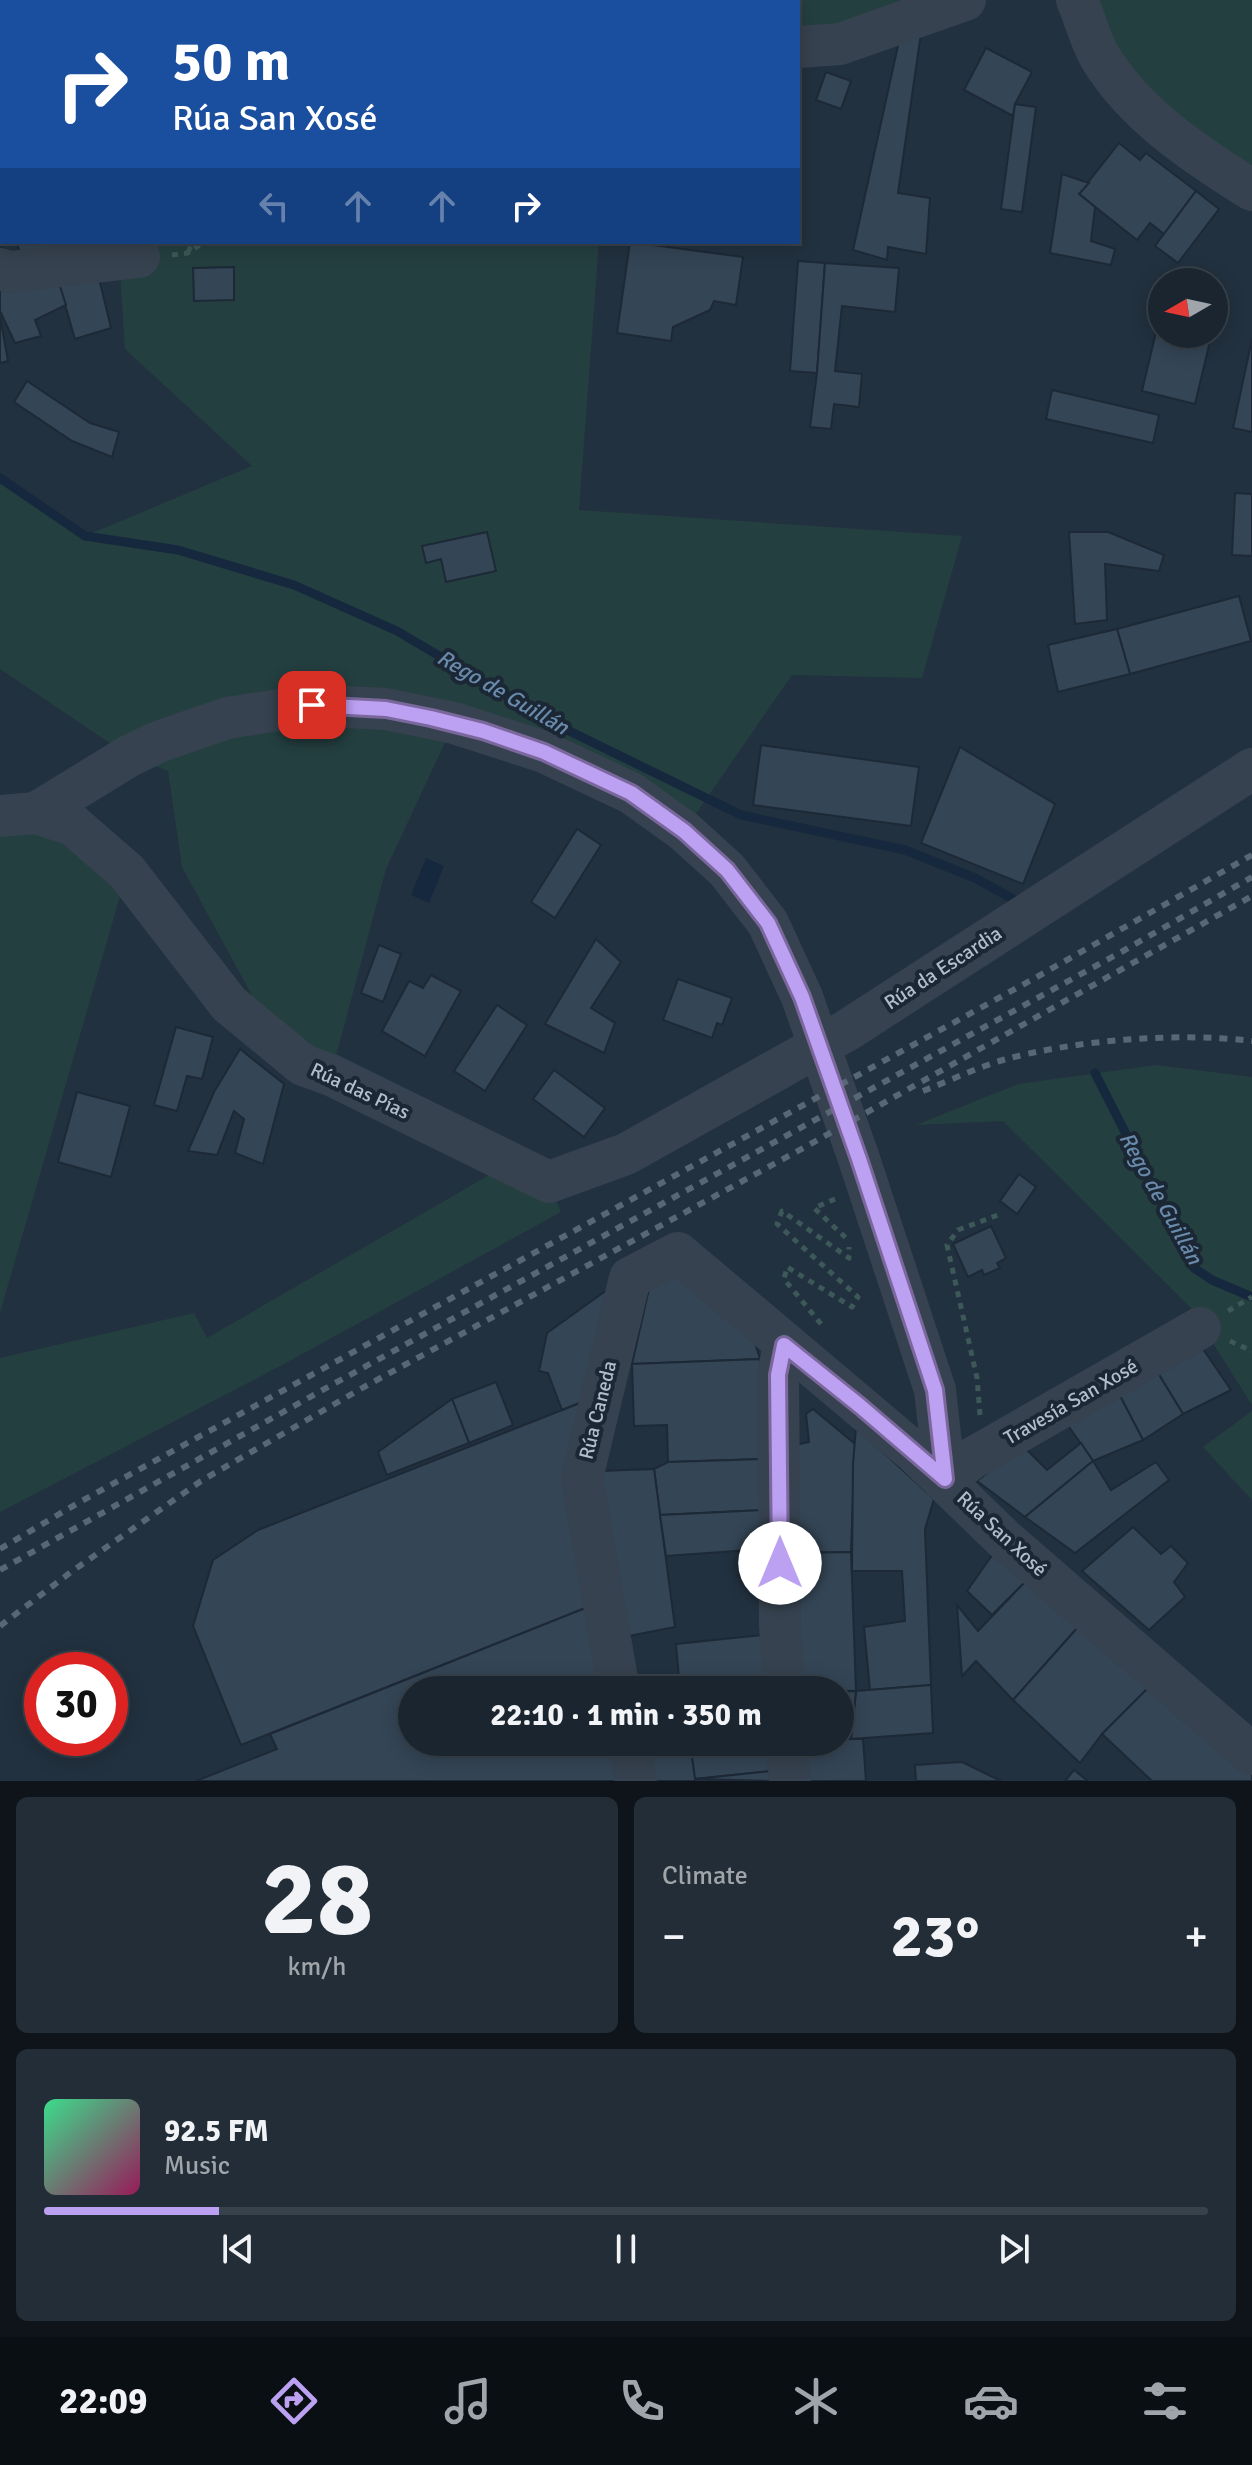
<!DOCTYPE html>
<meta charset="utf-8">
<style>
body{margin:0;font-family:Signika,sans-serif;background:#232d37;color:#f1f3f6;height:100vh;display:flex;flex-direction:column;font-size:30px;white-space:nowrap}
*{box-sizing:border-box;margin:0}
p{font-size:26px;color:#9fa5aa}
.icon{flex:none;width:44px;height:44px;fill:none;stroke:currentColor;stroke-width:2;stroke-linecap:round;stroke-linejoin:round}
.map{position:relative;height:1781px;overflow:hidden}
.drawer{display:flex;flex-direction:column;gap:16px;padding:16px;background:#0e141a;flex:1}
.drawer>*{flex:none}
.hud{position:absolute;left:0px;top:0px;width:800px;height:244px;box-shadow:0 4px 20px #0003,0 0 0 2px #38424b;background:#1a4fa0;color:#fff;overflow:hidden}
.needle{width:52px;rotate:261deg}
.buttons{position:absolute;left:1148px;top:268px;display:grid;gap:16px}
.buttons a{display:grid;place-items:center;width:80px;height:80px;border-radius:50%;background:#1a252f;box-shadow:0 4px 20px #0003,0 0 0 2px #38424b;font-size:40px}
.speed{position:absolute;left:24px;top:1652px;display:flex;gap:16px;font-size:40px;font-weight:700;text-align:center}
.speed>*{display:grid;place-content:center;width:104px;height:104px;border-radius:50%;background:#1a252f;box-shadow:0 4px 20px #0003,0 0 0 2px #38424b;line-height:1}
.speed .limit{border:12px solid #d22;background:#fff;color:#111}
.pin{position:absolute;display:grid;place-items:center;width:68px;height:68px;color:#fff;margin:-34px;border-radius:16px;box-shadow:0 4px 12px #0006}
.me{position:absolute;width:88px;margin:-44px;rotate:0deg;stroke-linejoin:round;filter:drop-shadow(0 0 6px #0008)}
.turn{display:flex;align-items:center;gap:28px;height:168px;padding:0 40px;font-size:36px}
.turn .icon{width:104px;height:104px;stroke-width:2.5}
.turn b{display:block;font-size:56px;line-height:68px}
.lanes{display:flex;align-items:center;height:76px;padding:0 40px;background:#0003;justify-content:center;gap:40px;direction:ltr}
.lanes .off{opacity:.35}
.big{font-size:60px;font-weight:800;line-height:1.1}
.drawer .card{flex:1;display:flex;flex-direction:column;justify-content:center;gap:12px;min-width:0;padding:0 28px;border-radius:12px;background:#232d37}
.drawer .dial{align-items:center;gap:0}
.dial b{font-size:104px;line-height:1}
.song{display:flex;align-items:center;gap:24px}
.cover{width:96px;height:96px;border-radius:12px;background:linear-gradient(135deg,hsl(150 70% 55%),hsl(330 70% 35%))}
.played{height:8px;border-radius:4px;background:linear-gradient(90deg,#bca0f2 15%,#38424b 15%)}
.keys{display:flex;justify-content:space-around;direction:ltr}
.heat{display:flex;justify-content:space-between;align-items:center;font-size:44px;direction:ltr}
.drawer .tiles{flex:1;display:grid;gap:16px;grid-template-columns:1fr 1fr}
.card:last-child{grid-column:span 2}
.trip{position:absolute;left:398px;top:1676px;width:456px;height:80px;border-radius:40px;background:#1a252f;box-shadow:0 4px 20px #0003,0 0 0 2px #38424b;font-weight:800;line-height:80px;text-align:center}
.dock{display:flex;height:128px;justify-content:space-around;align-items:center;background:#0a0f13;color:#9fa5aa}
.dock .icon{width:56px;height:56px}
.dock .active{color:#bca0f2}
.dock b{font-size:36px;color:#f1f3f6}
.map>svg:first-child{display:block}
.green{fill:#243f40}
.water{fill:#15283d}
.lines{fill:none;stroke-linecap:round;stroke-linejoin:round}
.stream{stroke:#15283d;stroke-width:9}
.building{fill:#344555;stroke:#1d2936;stroke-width:2}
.path{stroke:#3d5858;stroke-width:5;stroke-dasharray:6 6;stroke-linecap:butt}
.minor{stroke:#36424f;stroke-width:42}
.rail{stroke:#586776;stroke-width:6;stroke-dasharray:8 8;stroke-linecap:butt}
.route-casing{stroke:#7a689d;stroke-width:20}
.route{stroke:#bca0f2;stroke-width:14}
.labels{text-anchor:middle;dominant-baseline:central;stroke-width:8;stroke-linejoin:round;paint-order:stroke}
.street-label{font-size:20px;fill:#b2bdca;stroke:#1b2734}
.water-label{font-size:22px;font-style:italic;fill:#698aab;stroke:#1b2734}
</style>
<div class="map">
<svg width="1252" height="1781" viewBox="0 0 1252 1781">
<rect width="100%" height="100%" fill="#22313f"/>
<g class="green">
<polygon points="94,0 628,0 94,2"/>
<polygon points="752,0 965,0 798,47 798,2"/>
<polygon points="1077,0 1252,0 1252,190 1195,154"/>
<polygon points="118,242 599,242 579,510 962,536 922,678 792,675 684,831 454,723 386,869 331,1075 278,1043 182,867 168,771 129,756 0,669 0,476 85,536 252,466 125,349"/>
<polygon points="0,816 127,872 0,1313"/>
<polygon points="1156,1065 1252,1077 1252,1405 1190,1307 1003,1121 916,1125 1018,1084"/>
<polygon points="510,1163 549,1182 561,1212 286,1363 0,1512 0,1358 194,1313 207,1338"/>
<polygon points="1252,1411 1252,1500 1203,1447"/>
</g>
<polygon class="water" points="426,858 444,866 429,903 411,895"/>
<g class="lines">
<g class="stream">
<polyline points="0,478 85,536 178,550 294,585 397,631 551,722 741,815 905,850 975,878 1013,899"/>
<polyline points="1095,1073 1194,1268 1212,1280 1252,1297"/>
</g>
</g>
<g class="building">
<polygon points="2,0 78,0 78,2"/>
<polygon points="901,32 921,33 898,193 930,198 926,254 888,247 887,260 853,250"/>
<polygon points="986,48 1032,72 1015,104 1013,116 964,90"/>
<polygon points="826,72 851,81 841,109 816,100"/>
<polygon points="1015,104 1036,107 1022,212 1001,209"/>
<polygon points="1119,143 1140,160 1146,153 1196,191 1164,234 1150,223 1137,240 1079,194"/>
<polygon points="1062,174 1089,183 1079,194 1095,207 1091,241 1115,249 1111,265 1050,253"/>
<polygon points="2,189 2,242 7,242 0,247"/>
<polygon points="1196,191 1219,209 1178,263 1155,246"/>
<polygon points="17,242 101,242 22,264"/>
<polygon points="630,242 743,257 736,305 714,301 710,310 673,327 671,341 617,333"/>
<polygon points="798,261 825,263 817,373 790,371"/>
<polygon points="825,263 899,268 895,312 842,306 835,371 862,374 859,407 834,404 831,429 810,427 817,373"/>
<polygon points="234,267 234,300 194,301 193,268"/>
<polygon points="97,270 111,328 75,339 56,274"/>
<polygon points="56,274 66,305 35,320 41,336 15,343 0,311 0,287"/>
<polygon points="0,316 8,361 0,363"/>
<polygon points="1157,328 1162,329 1162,334 1182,334 1210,341 1195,404 1142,391"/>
<polygon points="1252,339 1252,432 1233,428"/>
<polygon points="27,381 90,423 119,432 112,457 72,441 14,402"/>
<polygon points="1052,390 1159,415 1153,443 1046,419"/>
<polygon points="1235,493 1252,494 1252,556 1232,555"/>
<polygon points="487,532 496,571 446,582 441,559 426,563 422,546"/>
<polygon points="1069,532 1108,532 1164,555 1159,571 1105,564 1107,620 1075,624"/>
<polygon points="1239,596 1251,641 1130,674 1117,629"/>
<polygon points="1117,629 1130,674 1058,692 1048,645"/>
<polygon points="761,745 919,767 911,826 753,805"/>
<polygon points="960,747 1055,804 1023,884 921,843"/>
<polygon points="577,829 601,845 555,918 531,902"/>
<polygon points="596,939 621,962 591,1008 615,1023 604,1053 545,1024"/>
<polygon points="379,945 401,954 383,1002 361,993"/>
<polygon points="431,975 461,991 425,1056 382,1031 409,981 423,988"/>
<polygon points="678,979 732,998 722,1025 717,1023 712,1038 663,1020"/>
<polygon points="497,1005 527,1025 485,1091 454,1071"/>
<polygon points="176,1027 213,1037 202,1079 187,1076 177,1111 154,1105"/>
<polygon points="240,1049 284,1084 263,1164 235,1153 244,1119 234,1111 217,1155 188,1151 214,1092"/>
<polygon points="554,1070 605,1108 584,1137 533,1099"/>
<polygon points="77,1092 130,1106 111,1177 58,1162"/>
<polygon points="1019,1174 1036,1187 1017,1214 1000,1201"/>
<polygon points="991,1226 1006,1258 997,1263 1000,1268 984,1275 982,1270 968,1277 953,1244"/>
<polygon points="678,1271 753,1336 760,1359 632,1364 651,1280"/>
<polygon points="614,1285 585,1401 562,1410 548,1373 539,1371 547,1333"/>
<polygon points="1203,1349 1231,1390 1183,1414 1158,1373"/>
<polygon points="760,1359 764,1459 668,1462 667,1425 634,1426 632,1364"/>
<polygon points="1158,1373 1183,1414 1143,1440 1118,1392"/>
<polygon points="496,1382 513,1425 469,1443 452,1399"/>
<polygon points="1118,1392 1143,1440 1093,1461 1067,1424"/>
<polygon points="452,1399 469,1443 387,1475 378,1452"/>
<polygon points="585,1401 593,1605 241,1745 193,1626 213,1560 258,1530"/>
<polygon points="813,1409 855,1444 851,1552 794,1553 795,1445 809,1442 806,1414"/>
<polygon points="856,1427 934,1499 925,1529 931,1685 870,1690 864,1627 905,1621 902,1571 852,1571 853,1464"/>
<polygon points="1081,1443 1093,1461 1025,1517 977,1481 1022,1445 1047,1470"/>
<polygon points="764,1459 766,1510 660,1515 654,1469 668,1462"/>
<polygon points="1093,1461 1111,1490 1156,1462 1169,1480 1075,1553 1025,1517"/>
<polygon points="654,1469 675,1627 629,1636 599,1471"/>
<polygon points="766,1510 765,1549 666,1556 660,1515"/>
<polygon points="1133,1527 1161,1554 1171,1546 1188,1563 1174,1582 1185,1597 1149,1630 1082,1571"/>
<polygon points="995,1551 1026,1581 992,1615 967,1591"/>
<polygon points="851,1552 856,1691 801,1690 794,1553"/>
<polygon points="1026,1581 1079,1626 1013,1700 976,1661 962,1676 957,1605 978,1631"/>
<polygon points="593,1605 608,1690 412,1690 412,1742 617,1742 624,1781 196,1781 277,1749 270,1734"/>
<polygon points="1079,1626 1149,1687 1102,1734 1080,1763 1013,1700"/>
<polygon points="762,1635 767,1682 680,1690 676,1644"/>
<polygon points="767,1682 767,1690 687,1690"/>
<polygon points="931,1685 933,1733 851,1739 856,1691"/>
<polygon points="1149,1687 1252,1775 1252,1781 1152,1781 1102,1734"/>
<polygon points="856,1691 851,1739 840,1739 840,1692"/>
<polygon points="840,1739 863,1739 866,1781 804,1781 803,1742 840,1742"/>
<polygon points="647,1742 690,1742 696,1781 653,1781"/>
<polygon points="690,1742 770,1742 772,1771 695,1779"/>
<polygon points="962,1762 1001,1781 916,1781 915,1765"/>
<polygon points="1074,1770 1088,1781 1065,1781"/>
<polygon points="772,1771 773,1781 695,1779"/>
</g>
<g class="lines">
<g class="path">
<polyline points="188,252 193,242"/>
<polyline points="172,255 188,253 204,242"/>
<polyline points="835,1199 814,1208 846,1238"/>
<polyline points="1228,1311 1252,1297"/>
<polyline points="821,1324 784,1279 787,1267 852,1307 858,1297 777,1224 782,1211 849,1258 849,1247"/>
<polyline points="1230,1341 1252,1351"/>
<polyline points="980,1415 977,1378 947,1245 958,1230 998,1215"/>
</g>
<g class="minor">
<polyline points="752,0 754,2"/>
<path d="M1077 0C1085 18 1090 40 1100 57 1135 115 1196 155 1252 190"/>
<polyline points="94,2 94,0"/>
<polyline points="798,47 840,44 965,0"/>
<polyline points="0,177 2,175"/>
<polyline points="0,269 10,272 139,257"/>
<polyline points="36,813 73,825 127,872 229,1004 303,1065 331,1075 549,1182 626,1154 846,1031 1252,769"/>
<polyline points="0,816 36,813 129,756 158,742 227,718 312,705 386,709 454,723 544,752 631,793 684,831 727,870 768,923 802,997 859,1159 935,1390 945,1479"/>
<polyline points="784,1345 778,1375 780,1625 784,1690"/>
<polyline points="945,1479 971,1459 1200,1328"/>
<polyline points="619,1690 582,1478 630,1278 678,1253 914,1452 1004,1539 1252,1754"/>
<polyline points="629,1742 636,1781"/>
<polyline points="787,1742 790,1781"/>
</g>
<g class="rail">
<path d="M923 1091C949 1081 976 1068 1003 1060 1074 1040 1178 1032 1252 1041"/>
<polyline points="0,1549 78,1503 1035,978 1252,855"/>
<polyline points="0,1570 328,1387 1123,951 1252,877"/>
<polyline points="0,1626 71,1572 201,1481 364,1387 807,1146 1252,896"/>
</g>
</g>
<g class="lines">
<defs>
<polyline id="route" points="312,705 386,709 431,718 483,731 544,752 631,793 684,831 727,870 768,923 802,997 859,1159 935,1390 945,1479 860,1406 784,1345 778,1375 780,1563"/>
</defs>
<use href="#route" class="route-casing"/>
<use href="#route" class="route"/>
</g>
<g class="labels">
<g class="street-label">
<text transform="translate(943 968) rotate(-33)">Rúa da Escardia</text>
<text transform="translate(360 1091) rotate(25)">Rúa das Pías</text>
<text transform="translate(1071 1402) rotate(-30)">Travesía San Xosé</text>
<text transform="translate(598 1410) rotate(-76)">Rúa Caneda</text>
<text transform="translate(1002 1534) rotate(43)">Rúa San Xosé</text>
</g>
<g class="water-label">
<text transform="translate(503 692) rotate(30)">Rego de Guillán</text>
<text transform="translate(1161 1198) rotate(61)">Rego de Guillán</text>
</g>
</g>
</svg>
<div class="buttons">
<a><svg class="needle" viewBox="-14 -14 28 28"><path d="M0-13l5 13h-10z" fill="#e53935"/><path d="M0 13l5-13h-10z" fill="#9fa5aa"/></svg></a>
</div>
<div class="speed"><div class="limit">30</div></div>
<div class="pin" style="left:312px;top:705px;background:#d93025"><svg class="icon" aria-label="arrive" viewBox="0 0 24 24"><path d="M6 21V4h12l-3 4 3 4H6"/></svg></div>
<svg class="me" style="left:780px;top:1563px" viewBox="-20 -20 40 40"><circle r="19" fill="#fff"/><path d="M0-13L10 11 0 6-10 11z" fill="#bca0f2"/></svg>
<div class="trip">22:10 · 1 min · 350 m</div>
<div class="hud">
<div class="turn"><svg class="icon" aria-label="right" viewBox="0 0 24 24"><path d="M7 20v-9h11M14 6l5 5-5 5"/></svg><div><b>50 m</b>Rúa San Xosé</div></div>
<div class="lanes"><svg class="icon off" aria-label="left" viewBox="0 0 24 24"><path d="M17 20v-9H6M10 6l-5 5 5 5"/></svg><svg class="icon off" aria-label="ahead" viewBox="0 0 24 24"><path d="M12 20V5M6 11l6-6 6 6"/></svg><svg class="icon off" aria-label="ahead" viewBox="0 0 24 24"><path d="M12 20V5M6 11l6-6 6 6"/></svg><svg class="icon" aria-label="right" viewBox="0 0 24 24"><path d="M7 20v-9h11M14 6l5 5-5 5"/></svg></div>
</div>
</div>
<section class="drawer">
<div class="tiles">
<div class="card dial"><b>28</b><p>km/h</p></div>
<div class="card"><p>Climate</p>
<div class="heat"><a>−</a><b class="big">23°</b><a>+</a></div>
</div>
<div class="card">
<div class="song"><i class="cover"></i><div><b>92.5 FM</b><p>Music</p></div></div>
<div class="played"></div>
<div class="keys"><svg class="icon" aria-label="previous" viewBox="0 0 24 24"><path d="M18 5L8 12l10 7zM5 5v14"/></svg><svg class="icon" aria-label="pause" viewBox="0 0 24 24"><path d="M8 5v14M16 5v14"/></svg><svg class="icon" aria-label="next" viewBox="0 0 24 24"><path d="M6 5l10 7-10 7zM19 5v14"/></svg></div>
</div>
</div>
</section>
<nav class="dock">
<b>22:09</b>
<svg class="icon active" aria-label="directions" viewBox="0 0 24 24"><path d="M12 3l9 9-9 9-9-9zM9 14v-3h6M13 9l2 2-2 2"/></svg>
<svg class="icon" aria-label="music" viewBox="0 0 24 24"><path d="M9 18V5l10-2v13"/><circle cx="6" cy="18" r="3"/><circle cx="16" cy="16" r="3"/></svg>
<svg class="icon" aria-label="phone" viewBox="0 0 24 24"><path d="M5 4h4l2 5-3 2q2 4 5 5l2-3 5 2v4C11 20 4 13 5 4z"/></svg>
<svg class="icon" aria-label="climate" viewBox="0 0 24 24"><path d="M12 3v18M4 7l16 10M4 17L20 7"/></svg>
<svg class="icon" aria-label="car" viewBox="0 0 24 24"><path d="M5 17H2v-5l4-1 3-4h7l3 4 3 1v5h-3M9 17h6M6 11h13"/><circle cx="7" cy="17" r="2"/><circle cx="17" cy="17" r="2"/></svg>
<svg class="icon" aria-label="filters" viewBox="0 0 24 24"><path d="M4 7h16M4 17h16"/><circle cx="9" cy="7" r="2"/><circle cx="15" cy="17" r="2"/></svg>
</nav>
